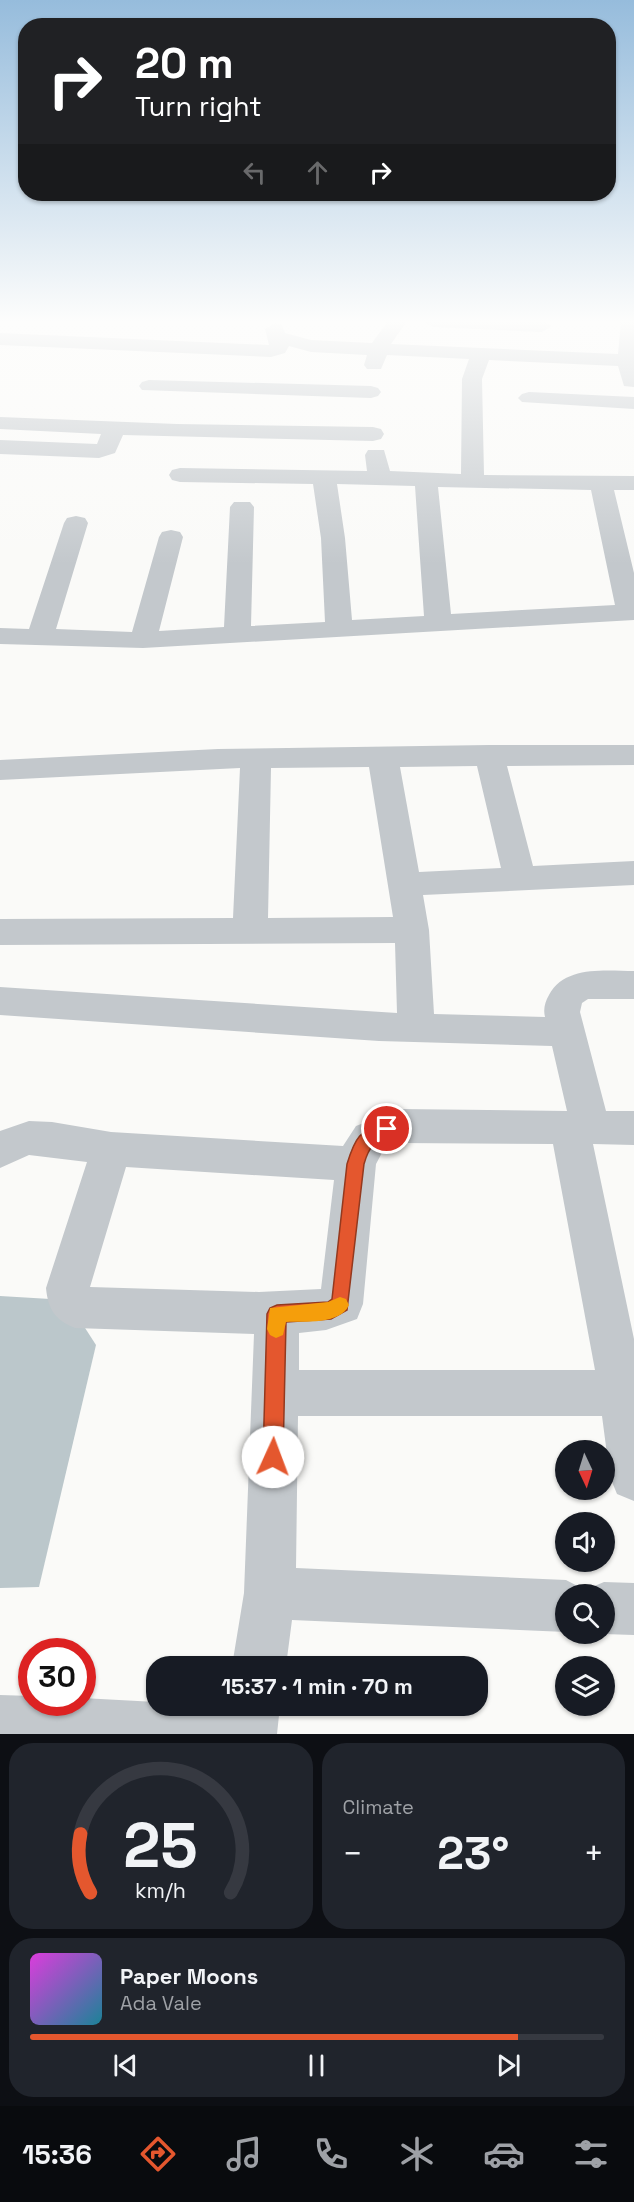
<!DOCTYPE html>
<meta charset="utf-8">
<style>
body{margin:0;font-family:"Space Grotesk",sans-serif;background:#20242c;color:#f1f3f6;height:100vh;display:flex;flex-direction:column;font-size:22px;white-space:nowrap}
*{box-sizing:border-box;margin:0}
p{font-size:20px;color:#9ea1a6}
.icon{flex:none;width:33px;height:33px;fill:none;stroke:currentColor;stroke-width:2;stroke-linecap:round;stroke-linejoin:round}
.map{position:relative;height:1734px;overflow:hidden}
.side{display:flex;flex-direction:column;gap:9px;padding:9px;background:#0d0f14;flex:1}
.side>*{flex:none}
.guide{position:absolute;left:18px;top:18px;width:598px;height:183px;border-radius:24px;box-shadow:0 2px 4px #0004;background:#202124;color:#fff;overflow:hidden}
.needle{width:39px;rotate:176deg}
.controls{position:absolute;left:555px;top:1440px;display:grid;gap:12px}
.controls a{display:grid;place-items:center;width:60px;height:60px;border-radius:50%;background:#171b24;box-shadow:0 2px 4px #0004;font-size:30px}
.speed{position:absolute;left:18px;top:1638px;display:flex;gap:12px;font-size:30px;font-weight:700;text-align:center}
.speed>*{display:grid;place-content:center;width:78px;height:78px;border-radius:50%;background:#171b24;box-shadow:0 2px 4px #0004;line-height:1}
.speed .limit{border:9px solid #d22;background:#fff;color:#111}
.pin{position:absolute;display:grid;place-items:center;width:51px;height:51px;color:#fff;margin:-26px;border:3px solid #fff;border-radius:50%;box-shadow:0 2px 6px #0007}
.me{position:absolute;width:66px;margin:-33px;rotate:2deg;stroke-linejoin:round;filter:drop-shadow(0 0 4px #0008)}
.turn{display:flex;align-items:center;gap:21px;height:126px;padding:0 18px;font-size:27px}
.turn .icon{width:78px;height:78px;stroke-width:2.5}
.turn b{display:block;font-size:42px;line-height:51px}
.lanes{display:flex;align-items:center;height:57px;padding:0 18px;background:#0003;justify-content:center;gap:30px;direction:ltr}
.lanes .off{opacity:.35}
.big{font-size:45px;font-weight:700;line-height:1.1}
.side .widget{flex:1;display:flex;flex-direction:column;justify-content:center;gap:9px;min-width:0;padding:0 21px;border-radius:24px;background:#20242c}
.side .dial{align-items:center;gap:0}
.dial svg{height:156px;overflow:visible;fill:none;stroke:#363941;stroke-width:7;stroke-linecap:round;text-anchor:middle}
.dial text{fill:#f1f3f6;stroke:none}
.song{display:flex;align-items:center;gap:18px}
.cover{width:72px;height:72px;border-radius:9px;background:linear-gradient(135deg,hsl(300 70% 55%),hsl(190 70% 35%))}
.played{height:6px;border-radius:3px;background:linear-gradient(90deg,#e4572e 85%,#363941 85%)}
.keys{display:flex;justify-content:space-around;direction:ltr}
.heat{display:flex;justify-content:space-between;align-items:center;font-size:33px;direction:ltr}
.side .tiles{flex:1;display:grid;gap:9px;grid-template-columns:1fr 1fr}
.widget:last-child{grid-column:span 2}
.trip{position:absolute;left:146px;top:1656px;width:342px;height:60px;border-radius:24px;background:#171b24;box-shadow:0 2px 4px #0004;font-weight:700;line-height:60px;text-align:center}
.tab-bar{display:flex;height:96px;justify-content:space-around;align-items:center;background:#090b0e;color:#9ea1a6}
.tab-bar .icon{width:42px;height:42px}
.tab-bar .on{color:#e4572e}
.tab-bar b{font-size:27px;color:#f1f3f6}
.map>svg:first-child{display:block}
.water{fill:#bbc7cb}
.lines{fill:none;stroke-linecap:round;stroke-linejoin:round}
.minor{fill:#c3c8cc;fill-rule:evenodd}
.route{fill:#e4572e;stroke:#94391e;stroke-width:1.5}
.slow{fill:#f59e0b}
</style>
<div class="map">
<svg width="634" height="1734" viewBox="0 0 634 1734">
<rect width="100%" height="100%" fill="#fafaf8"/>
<polygon class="water" points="0,1296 67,1300 96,1345 39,1587 0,1588"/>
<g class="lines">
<g class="minor">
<path d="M388 321H407L391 344 618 354 621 321H634V387L624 386 618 366 489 360 482 379 484 475 634 476V490H614L634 573V620L143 648 0 644V628L29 629 64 523 67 518 76 516 85 518 88 523 56 629 132 632 159 537 162 532 171 530 180 532 183 537 159 631 224 627 230 507 234 502H250L254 507 251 626 325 622 321 538 313 484 180 482 172 480 169 475 172 470 180 468 367 471 365 455 368 450H384L390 471 461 474 462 379 469 359 387 355 381 369H367L364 365 367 355 311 352 289 346 285 353 271 357 0 345V333L269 345 265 329 275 323 282 325 285 333 311 340 372 343ZM337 484 415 486 424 616 352 620 345 538ZM438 487 591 490 615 605 451 614Z"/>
<polygon points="423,321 544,321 552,326 542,332 433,327"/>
<polygon points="149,380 371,386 378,388 381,392 378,396 371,398 142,390 139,386 142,382"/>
<polygon points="529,392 634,397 634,409 522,402 518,398 522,394"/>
<polygon points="0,417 177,424 373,427 381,429 384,434 381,439 373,441 123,435 115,453 99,458 0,454 0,440 97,444 101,434 0,429"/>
<path d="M489 745H634V765L507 766 533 866 634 861V885L423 895 429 930 434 1014 545 1017C543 1009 545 1002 549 995 565 965 606 971 634 971V999H588L582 1003 580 1012 606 1111H634V1145L593 1144 634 1339V1501L617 1494 610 1477 602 1416H298L296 1568 566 1580 585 1590 604 1582 634 1583V1635L603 1634 604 1594H566V1632L292 1620 286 1666H232L244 1593 254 1334 75 1328C55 1320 48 1309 46 1288L87 1162 29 1155 0 1168V1131L29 1121 52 1122 111 1132 343 1146 356 1126 399 1109 567 1111 552 1046 379 1041 0 1015V987L397 1013 395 943 0 945V919L233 918 240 768 0 780V760L218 749ZM477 766 501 868 419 872 400 767ZM369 767 393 917 268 918 271 768ZM399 1143 553 1144 595 1370H299V1333L326 1330 357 1319 363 1304 376 1164 384 1149ZM126 1167 334 1180 321 1289 259 1292 90 1287Z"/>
<polygon points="0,1695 32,1696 32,1702 82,1702 82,1698 156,1702 156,1706 280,1706 277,1734 0,1734"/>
</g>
</g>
<linearGradient id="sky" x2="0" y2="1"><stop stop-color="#96bcdc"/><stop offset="0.57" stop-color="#fdfdfc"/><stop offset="1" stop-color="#fdfdfc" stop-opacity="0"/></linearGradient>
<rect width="634" height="564" fill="url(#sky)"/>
<path class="route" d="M387 1122 393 1124 395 1129 393 1134C375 1140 369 1146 364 1164L347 1310 331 1319 286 1322 283 1457 280 1464 273 1467 266 1464 263 1457 267 1314 270 1308 277 1305 328 1302 332 1299 347 1164C355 1138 359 1130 387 1122Z"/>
<path class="slow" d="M340 1297 346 1299 349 1305C340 1325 304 1321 286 1322L283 1335 276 1338 270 1335 267 1329 270 1308 328 1302Z"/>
</svg>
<div class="controls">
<a><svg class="needle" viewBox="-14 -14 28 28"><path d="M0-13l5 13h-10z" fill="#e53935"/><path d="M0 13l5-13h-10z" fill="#9ea1a6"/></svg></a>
<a><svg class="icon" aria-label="sound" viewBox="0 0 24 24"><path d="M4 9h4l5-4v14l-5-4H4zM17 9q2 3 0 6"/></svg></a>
<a><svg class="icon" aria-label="search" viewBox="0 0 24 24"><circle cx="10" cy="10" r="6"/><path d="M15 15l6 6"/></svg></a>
<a><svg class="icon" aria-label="layers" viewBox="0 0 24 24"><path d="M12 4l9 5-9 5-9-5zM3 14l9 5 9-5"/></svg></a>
</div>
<div class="speed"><div class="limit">30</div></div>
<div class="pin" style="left:387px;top:1129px;background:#d93025"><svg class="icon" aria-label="arrive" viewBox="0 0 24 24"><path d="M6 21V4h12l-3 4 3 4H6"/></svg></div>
<svg class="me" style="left:273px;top:1457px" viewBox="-20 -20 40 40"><circle r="19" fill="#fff"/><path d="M0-13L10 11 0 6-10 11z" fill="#e4572e"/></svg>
<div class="trip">15:37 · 1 min · 70 m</div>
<div class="guide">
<div class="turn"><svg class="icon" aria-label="right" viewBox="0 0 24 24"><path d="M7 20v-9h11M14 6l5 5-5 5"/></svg><div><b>20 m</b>Turn right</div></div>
<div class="lanes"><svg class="icon off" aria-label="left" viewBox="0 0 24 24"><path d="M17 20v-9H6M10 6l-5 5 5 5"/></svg><svg class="icon off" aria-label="ahead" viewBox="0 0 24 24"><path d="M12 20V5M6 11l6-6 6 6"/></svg><svg class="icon" aria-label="right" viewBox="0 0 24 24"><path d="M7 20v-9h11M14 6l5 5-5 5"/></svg></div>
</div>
</div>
<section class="side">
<div class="tiles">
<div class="widget dial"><svg viewBox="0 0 100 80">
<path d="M14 69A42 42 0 1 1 86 69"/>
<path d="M14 69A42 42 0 0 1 9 39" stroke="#e4572e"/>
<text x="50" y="56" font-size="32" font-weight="700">25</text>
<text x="50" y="72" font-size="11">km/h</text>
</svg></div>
<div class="widget"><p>Climate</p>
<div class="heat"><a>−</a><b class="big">23°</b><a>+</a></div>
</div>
<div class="widget">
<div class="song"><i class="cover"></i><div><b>Paper Moons</b><p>Ada Vale</p></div></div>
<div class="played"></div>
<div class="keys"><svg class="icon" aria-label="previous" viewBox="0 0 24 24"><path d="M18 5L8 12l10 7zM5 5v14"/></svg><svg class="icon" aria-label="pause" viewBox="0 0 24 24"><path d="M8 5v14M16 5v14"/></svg><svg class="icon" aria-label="next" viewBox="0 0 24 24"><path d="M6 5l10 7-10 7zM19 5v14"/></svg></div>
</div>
</div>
</section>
<nav class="tab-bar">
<b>15:36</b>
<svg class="icon on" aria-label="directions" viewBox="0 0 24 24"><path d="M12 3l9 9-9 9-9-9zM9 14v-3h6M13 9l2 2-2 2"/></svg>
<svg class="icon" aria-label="music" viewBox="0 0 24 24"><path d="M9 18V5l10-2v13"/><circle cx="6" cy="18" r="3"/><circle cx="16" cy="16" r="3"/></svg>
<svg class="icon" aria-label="phone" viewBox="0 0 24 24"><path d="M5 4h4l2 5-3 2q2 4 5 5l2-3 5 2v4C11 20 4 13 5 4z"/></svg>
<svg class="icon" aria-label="climate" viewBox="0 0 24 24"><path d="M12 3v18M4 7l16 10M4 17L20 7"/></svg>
<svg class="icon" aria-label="car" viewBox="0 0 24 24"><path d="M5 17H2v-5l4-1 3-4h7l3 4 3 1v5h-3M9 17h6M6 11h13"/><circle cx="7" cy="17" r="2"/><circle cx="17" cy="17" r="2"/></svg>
<svg class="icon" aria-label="filters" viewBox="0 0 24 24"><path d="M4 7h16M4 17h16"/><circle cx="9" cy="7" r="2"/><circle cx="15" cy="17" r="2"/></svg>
</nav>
